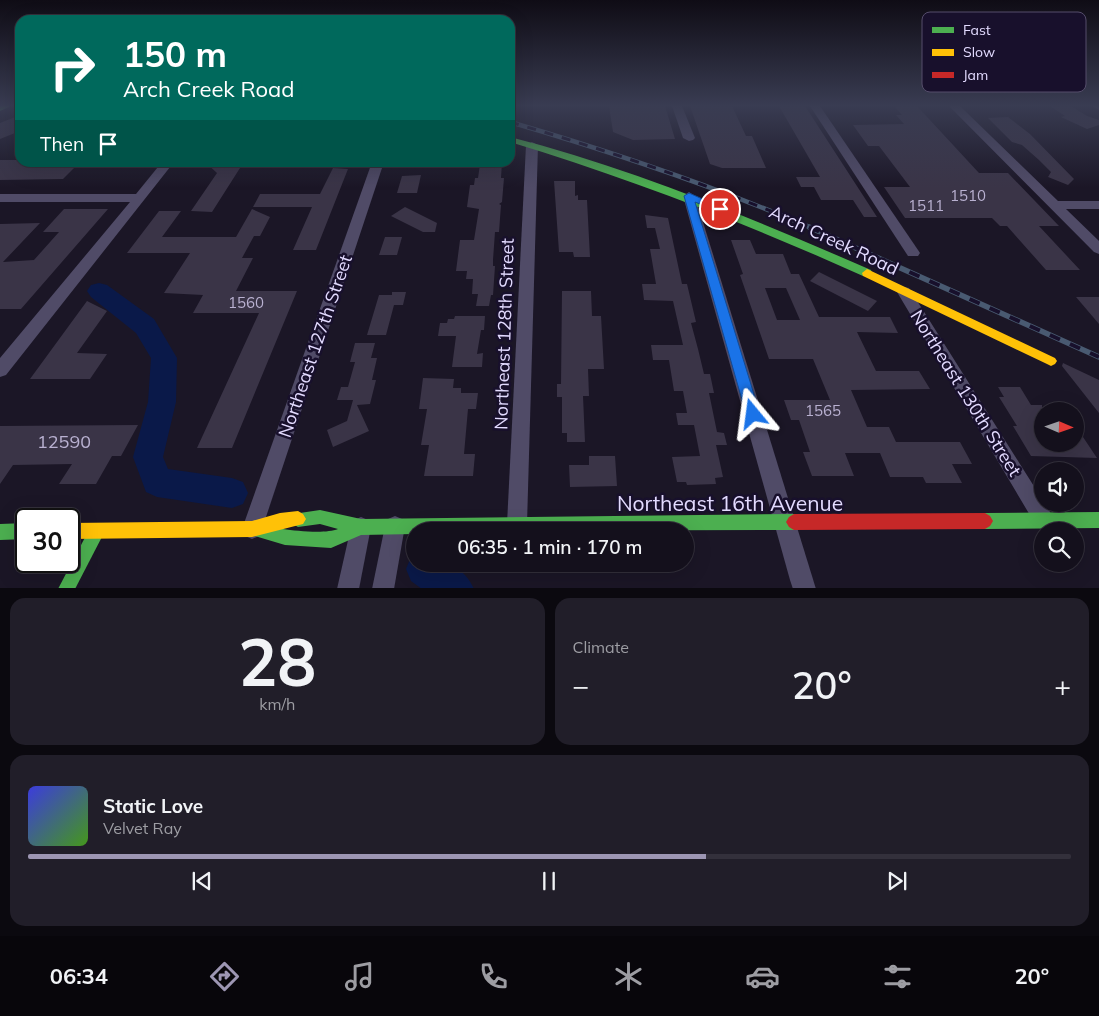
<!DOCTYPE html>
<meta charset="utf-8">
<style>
body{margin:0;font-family:Mulish,sans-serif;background:#211e29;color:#f1f3f6;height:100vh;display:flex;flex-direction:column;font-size:19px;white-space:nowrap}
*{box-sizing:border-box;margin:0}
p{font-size:16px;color:#9d9da3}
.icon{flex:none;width:28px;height:28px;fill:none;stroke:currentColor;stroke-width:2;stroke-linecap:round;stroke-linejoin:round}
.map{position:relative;height:588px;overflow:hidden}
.panel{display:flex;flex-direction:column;gap:10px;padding:10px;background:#0b090f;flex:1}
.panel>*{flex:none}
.hud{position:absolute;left:15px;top:15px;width:500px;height:152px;border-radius:15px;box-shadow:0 5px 20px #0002,0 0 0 1px #33303b;background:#00695c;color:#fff;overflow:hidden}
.needle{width:32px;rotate:92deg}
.buttons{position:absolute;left:1034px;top:402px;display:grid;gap:10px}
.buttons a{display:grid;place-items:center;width:50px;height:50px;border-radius:50%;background:#14101c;box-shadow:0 5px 20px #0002,0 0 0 1px #33303b;font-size:25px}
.speed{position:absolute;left:15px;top:508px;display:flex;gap:10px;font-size:25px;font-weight:700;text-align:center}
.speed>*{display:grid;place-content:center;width:65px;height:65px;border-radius:50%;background:#14101c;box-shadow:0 5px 20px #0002,0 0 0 1px #33303b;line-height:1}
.speed .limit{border:2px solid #111;border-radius:8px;background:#fff;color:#111}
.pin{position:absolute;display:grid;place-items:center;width:42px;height:42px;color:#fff;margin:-21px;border:2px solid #fff;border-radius:50%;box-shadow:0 1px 5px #0007}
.me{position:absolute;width:55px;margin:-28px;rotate:344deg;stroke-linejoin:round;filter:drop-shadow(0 0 4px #0008)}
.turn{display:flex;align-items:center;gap:18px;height:105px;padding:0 25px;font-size:22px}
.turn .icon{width:65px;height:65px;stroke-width:2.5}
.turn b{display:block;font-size:35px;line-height:42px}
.then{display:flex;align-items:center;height:48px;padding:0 25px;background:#0003;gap:10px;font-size:19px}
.big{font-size:38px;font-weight:600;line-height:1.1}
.panel .card{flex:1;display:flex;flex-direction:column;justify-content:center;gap:8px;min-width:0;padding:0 18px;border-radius:15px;background:#211e29}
.panel .dial{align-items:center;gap:0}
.dial b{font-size:65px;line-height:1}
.song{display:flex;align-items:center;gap:15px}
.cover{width:60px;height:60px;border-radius:8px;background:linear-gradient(135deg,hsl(240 70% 55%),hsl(100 70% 35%))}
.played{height:5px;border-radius:2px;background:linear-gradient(90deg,#9d96b3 65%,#33303b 65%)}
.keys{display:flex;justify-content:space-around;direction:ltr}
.heat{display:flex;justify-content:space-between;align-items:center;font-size:28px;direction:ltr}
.panel .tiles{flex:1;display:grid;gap:10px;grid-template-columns:1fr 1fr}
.card:last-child{grid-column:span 2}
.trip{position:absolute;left:406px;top:522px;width:288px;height:50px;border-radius:25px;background:#14101c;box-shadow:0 5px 20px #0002,0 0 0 1px #33303b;font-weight:600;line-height:50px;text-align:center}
.tab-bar{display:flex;height:80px;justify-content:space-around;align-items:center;background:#08060b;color:#9d9da3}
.tab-bar .icon{width:35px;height:35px}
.tab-bar .selected{color:#9d96b3}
.tab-bar b{font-size:22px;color:#f1f3f6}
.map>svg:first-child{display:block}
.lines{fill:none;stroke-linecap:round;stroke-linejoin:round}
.river{fill:#0a1949;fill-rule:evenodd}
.building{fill:#3a3447;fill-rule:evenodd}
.street{fill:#504b67;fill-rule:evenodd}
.fast{fill:#4caf50;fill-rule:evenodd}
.slow{fill:#ffc107;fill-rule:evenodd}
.jam{fill:#c62828;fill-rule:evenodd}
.rail-far1-casing{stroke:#495a71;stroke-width:4.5}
.rail-casing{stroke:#495a71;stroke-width:5.5}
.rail-far1{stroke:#18102c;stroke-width:3;stroke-dasharray:9;stroke-linecap:butt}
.rail{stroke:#18102c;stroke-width:4;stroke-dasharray:11;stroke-linecap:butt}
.route{fill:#1a73e8;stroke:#114b97}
.labels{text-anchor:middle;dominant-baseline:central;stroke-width:5;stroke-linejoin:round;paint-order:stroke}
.number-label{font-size:15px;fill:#b9b1d1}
.street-label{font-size:18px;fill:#e3dbff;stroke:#18102c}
.near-number-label{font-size:18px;fill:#b9b1d1}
.near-street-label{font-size:21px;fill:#e3dbff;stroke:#18102c}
.key{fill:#18102c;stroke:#554d6b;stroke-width:1}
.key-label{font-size:14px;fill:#e3dbff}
</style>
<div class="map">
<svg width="1099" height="589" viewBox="0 0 1099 589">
<rect width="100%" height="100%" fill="#1b1626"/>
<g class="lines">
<g class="river">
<polygon points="99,283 107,285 154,319 177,358 176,402 163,457 168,469 232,478 243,482 248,493 243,504 232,508 157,497 146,492 133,457 148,402 151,358 136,333 91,297 87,291 91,285"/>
<path d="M415 555V564C441 564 462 561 474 589H422L411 581 406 569 411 557Z"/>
</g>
</g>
<g class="building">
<polygon points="609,106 665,106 675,139 633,140 613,132"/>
<polygon points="690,106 732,106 746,136 752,136 766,168 722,168 710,164"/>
<polygon points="779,106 805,106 877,217 864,217 853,200 821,200 814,187 801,187 796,177 820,177"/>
<polygon points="894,106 917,106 979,173 1008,173 1059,226 1039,226 1080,270 1046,270 1007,226 1000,226 992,218 905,218 884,187 910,187 879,146 868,146 853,125 904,124 896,115 902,115"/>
<polygon points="1050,106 1071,106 1087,116 1099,120 1099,125 1087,129 1061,117 1065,116"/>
<polygon points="20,115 20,131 0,139 0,123"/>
<polygon points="1008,117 1030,134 1074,179 1068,185 1048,177 1051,172 1039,160 1022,145 1012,142 988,118"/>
<polygon points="0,160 20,160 20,162 80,162 63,179 0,180"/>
<polygon points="205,162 233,162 240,168 212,212 191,211 217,173"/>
<polygon points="502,162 501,178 504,178 502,202 499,204 501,205 499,232 495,232 493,260 493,266 495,266 493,295 491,295 489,306 476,306 478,294 472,294 473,279 466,279 467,271 456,271 460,240 474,240 479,209 467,207 470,185 474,185 475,178 478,178 480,164"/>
<polygon points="333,168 348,169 316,250 293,250 312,207 253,207 260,194 320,194"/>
<polygon points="421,175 417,193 397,193 402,176"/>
<polygon points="554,181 575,181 575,196 578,195 578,200 587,200 590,257 574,257 573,252 559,252"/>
<polygon points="405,207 437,223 435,232 423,232 391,216"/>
<polygon points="64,209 108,209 21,309 0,309 0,224 40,223 3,262 34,260 59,232 43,232"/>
<polygon points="252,209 270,217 260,236 254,236 242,258 253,258 236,291 297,291 232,448 197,448 259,313 193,313 203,295 164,293 190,253 127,253 159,211 181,211 162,237 236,237"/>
<polygon points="645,215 668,218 682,284 687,284 696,322 691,323 698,349 704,374 710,374 714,393 709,393 717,432 724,433 727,445 716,445 723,477 715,478 716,484 687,485 686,482 677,482 672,457 700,456 694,425 678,425 676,413 687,413 683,391 674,391 669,360 653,360 651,345 683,345 673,301 644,300 642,284 656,284 650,249 660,249 655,228 647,228"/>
<polygon points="385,237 402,237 397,255 379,255"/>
<path d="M731 240H750L756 254H783L791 274H799L819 317H890L898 333 857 332 876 371H919L930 389 851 390 867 427H889L896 442H960L972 464H952L962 483H926L923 477H890L880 453H845L854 476H812L803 452H810L799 420H791L784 400H830L813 359H769L740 275 743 274ZM765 288H786L800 320H777Z"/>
<polygon points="819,272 877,301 868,311 810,281"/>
<polygon points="562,291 591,291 592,316 601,316 604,369 588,369 589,396 583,396 585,442 567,442 567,433 562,433 562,397 557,397 557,384 561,384"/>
<polygon points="392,292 406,292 403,305 394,305 386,335 367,335 379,295 392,295"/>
<polygon points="1076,297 1099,297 1099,324"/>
<polygon points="87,301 107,311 77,353 107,354 90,379 30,379"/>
<polygon points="455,316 485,316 484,330 481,330 477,354 483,353 482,367 452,367 456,336 438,336 440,323 447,323 448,319 454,319"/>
<polygon points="355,343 375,343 371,358 377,358 372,380 376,380 370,404 357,405 369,431 333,447 327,430 347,421 353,400 337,400 341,387 348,387 355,362 350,362"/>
<polygon points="1063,363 1099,380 1099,413 1062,366"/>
<polygon points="423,378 454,379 453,388 461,388 461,393 478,393 476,409 468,409 464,454 475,454 473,476 424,476 429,445 421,445 427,409 419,409"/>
<polygon points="998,387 1020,387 1031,405 1042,405 1042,444 1075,444 1075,425 1097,458 1031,456 1013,426 1017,426 999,397 1004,397"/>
<polygon points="138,425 121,456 112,456 96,484 59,484 72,464 13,465 0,484 0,426"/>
<polygon points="589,456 615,456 617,486 570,487 569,465 589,465"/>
</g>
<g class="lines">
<g class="street">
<polygon points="672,106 682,106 695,138 693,140 689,141 683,138"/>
<polygon points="810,106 820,106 918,250 920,253 918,256 908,256"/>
<polygon points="949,106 960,106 1058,201 1099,201 1099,209 1066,209 1099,241 1099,254 1094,252"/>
<polygon points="1092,106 1099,106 1099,110"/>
<polygon points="532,142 538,145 527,524 524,531 510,531 507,524 526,145"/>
<polygon points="162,162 174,162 6,375 0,377 0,358 130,202 0,202 0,194 136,194"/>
<polygon points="372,162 384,162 262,529 259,536 252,539 245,536 242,529"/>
<polygon points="689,192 695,196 816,589 793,589 790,580 683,196"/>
<polygon points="904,287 909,288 1042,499 1042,504 1046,504 1054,520 1051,527 1044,530 1037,527 897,292 899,288"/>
<polygon points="395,516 402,519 405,526 394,589 372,589 385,526 388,519"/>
<polygon points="361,517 368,520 371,527 359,589 337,589 351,527 354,520"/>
</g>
<g class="fast">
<polygon points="0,106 11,106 0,111"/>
<path d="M510 137C632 168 756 220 871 270L872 273 871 276H863C748 224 631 179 510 142Z"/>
<path d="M320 510 361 519 794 514 799 517 802 522 799 527 794 530 415 531V534L361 535 331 548 285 545 248 534 246 529 248 524C259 519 272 526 283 529 297 531 326 534 338 529L320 524 298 527 293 524 290 519 293 514Z"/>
<polygon points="1099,512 1099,528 985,529 980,526 977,521 980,516 985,513"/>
<polygon points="26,523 26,539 0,540 0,524"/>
<polygon points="97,523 103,526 105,531 75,589 58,589 91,526"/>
</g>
<g class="slow">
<polygon points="867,269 1055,358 1057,361 1055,364 1051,366 1047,364 863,276 862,273"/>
<polygon points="298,511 303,514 306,519 303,524 252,537 69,539 69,523 252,521 280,513"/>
</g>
<polygon class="jam" points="985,513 990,516 993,521 990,526 985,529 794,530 789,527 786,522 789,517 794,514"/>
<defs>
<path id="rail-far1" d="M510 122C613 152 713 186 812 228"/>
<polyline id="rail" points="809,227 1099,357"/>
</defs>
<use href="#rail-far1" class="rail-far1-casing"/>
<use href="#rail" class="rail-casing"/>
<use href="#rail-far1" class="rail-far1"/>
<use href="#rail" class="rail"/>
</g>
<linearGradient id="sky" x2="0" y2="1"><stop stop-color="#0f0c15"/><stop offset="0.56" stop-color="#393c52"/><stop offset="1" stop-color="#393c52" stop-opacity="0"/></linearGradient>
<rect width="1099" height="188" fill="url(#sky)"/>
<polygon class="route" points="689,193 725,209 720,212 695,202 760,414 758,418 753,420 748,418 746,414 684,196"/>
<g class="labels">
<g class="number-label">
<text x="968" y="195">1510</text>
<text x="926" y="205">1511</text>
<text x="246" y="302">1560</text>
<text x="823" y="410">1565</text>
</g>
<g class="street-label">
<text transform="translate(834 240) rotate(25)">Arch Creek Road</text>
<text transform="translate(504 334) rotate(-88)">Northeast 128th Street</text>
<text transform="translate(315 346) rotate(-71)">Northeast 127th Street</text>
<text transform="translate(966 393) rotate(58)">Northeast 130th Street</text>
</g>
<g class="near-number-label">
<text x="64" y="441">12590</text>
</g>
<g class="near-street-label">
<text x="730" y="503">Northeast 16th Avenue</text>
</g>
</g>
<rect x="922" y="12" width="164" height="80" rx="8" class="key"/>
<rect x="932" y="27" width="22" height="6" fill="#4caf50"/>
<rect x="932" y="49" width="22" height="7" fill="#ffc107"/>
<rect x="932" y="72" width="22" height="6" fill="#c62828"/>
<g class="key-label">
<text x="963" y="35">Fast</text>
<text x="963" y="57">Slow</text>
<text x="963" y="80">Jam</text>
</g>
</svg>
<div class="buttons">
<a><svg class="needle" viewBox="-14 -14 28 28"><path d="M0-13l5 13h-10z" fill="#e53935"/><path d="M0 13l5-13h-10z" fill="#9d9da3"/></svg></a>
<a><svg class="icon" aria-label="sound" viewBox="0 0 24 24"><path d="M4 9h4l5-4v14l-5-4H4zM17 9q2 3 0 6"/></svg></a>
<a><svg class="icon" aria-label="search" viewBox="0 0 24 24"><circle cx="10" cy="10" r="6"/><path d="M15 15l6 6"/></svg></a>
</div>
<div class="speed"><div class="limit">30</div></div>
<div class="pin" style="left:720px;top:209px;background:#d93025"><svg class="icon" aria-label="arrive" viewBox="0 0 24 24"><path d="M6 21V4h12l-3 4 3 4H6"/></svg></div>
<svg class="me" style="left:753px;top:414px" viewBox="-20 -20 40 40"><path d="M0-17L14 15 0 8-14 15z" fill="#1a73e8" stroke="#fff" stroke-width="4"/></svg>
<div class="trip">06:35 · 1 min · 170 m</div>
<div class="hud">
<div class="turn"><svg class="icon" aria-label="right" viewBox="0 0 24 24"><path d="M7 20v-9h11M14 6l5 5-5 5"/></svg><div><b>150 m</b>Arch Creek Road</div></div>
<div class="then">Then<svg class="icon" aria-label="arrive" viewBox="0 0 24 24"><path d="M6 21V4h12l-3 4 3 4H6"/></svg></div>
</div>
</div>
<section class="panel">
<div class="tiles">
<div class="card dial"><b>28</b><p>km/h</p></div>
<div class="card"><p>Climate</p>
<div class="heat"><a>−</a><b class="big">20°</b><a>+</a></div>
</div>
<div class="card">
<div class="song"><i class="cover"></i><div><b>Static Love</b><p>Velvet Ray</p></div></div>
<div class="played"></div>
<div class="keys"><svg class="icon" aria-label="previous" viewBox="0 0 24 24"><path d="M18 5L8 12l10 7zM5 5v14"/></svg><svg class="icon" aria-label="pause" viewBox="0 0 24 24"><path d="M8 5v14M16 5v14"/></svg><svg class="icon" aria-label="next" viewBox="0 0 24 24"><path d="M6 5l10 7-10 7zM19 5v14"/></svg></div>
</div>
</div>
</section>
<nav class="tab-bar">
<b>06:34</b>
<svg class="icon selected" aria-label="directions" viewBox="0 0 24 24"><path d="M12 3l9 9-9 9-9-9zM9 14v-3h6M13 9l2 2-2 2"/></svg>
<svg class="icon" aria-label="music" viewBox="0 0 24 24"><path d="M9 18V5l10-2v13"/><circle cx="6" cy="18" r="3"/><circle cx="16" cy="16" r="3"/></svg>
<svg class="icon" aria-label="phone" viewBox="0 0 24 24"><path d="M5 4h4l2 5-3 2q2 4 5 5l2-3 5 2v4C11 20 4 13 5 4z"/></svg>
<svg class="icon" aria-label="climate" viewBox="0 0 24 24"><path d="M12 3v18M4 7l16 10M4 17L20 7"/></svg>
<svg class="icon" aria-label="car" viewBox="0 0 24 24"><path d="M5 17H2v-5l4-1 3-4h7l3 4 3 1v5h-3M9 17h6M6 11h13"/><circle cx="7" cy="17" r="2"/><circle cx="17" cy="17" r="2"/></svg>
<svg class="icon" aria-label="filters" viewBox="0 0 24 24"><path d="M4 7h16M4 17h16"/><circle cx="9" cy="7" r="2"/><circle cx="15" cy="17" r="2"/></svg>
<b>20°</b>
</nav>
